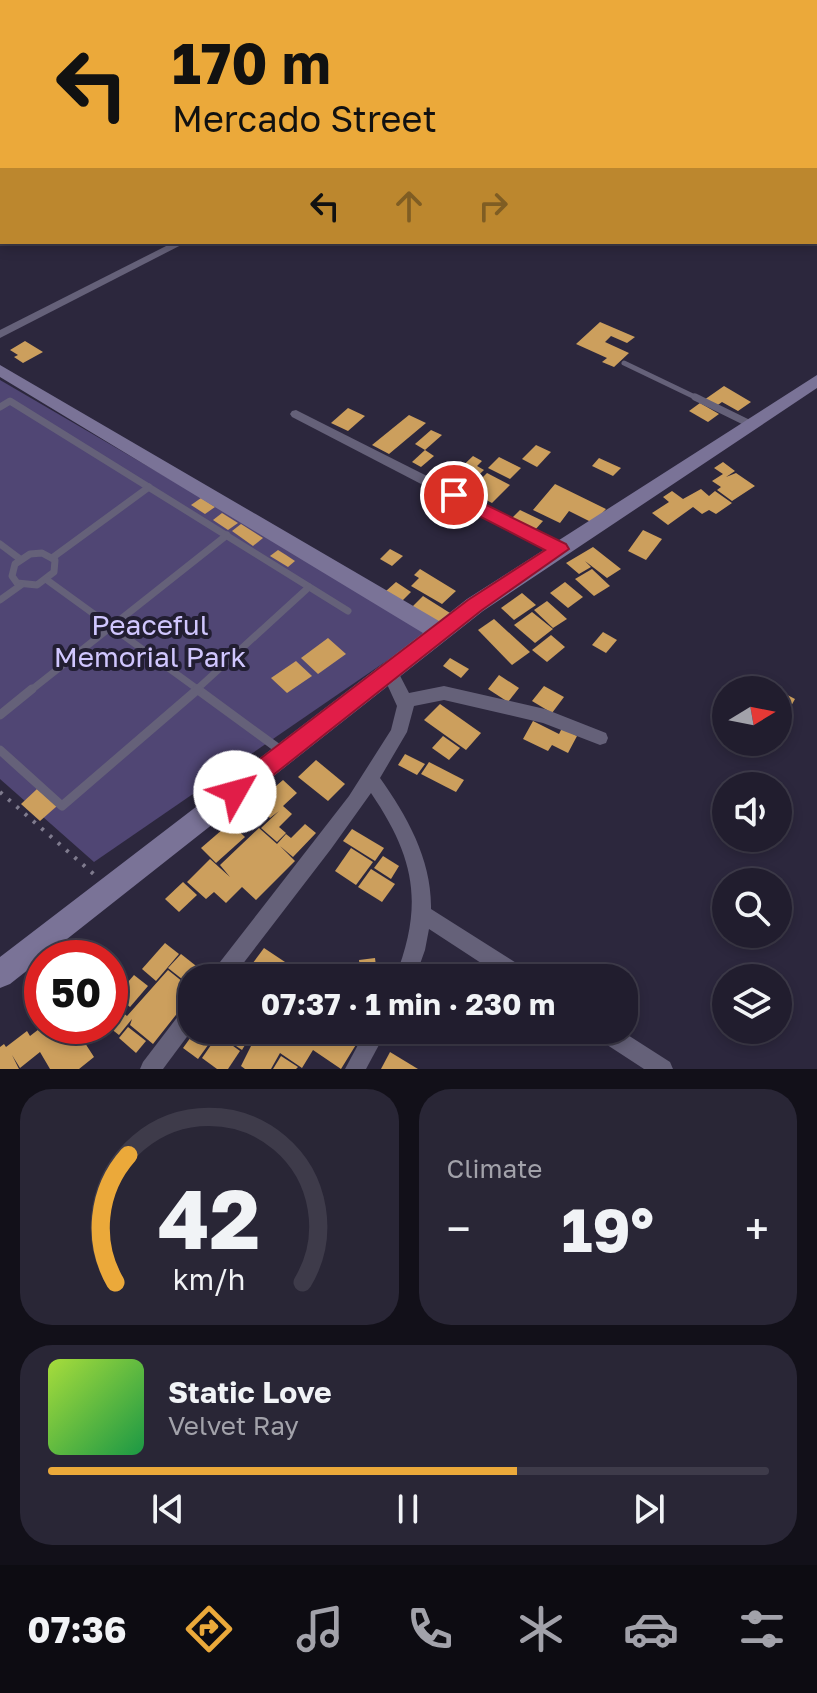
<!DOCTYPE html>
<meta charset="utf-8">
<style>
body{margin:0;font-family:"Golos Text",sans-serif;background:#292636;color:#f1f3f6;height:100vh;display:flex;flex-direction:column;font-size:30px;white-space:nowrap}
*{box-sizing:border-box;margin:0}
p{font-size:26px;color:#a2a2aa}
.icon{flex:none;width:44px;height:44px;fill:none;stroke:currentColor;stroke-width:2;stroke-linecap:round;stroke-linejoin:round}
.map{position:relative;height:1069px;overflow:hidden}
.sheet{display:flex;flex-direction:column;gap:20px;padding:20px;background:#121019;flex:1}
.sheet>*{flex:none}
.guide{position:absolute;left:0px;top:0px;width:818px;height:244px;box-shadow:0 4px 12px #0003,0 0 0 2px #3e3b4a;background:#eba93a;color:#111;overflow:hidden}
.needle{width:52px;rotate:80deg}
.controls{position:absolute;left:712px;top:676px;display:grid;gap:16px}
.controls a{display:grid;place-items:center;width:80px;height:80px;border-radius:50%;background:#211d2e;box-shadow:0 4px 12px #0003,0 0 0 2px #3e3b4a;font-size:40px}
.speed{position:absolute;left:24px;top:940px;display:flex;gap:16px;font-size:40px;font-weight:700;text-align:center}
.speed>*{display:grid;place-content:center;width:104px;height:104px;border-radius:50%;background:#211d2e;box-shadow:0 4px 12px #0003,0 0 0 2px #3e3b4a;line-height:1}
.speed .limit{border:12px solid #d22;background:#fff;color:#111}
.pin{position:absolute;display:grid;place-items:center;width:68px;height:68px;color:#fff;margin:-34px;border:4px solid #fff;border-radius:50%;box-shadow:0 2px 8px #0007}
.me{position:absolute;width:88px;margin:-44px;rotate:52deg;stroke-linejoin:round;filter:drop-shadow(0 0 6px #0008)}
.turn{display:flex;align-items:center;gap:28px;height:168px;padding:0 40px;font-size:36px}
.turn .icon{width:104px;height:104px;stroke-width:2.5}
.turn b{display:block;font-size:56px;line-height:68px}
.lanes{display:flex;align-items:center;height:76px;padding:0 40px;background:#0003;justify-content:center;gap:40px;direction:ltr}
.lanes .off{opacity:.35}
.big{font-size:60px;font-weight:700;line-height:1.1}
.sheet .tile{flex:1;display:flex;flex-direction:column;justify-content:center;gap:12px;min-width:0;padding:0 28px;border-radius:32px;background:#292636}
.sheet .dial{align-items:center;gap:0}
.dial svg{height:208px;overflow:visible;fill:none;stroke:#3e3b4a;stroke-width:7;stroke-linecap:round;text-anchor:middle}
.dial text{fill:#f1f3f6;stroke:none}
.song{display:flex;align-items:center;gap:24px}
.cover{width:96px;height:96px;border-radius:12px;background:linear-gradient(135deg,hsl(80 70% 55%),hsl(140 70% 35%))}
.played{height:8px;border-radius:4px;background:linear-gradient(90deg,#eba93a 65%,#3e3b4a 65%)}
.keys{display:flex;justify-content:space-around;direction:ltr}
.heat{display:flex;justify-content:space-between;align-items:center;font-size:44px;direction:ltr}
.sheet .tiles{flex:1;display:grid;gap:20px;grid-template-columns:1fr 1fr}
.tile:last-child{grid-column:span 2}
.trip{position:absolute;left:178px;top:964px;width:460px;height:80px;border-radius:32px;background:#211d2e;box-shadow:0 4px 12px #0003,0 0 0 2px #3e3b4a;font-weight:700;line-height:80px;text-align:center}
.tabs{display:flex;height:128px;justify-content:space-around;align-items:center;background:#0d0c12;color:#a2a2aa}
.tabs .icon{width:56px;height:56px}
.tabs .selected{color:#eba93a}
.tabs b{font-size:36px;color:#f1f3f6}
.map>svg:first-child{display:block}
.green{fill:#504674}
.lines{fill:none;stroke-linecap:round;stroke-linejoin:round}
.river{fill:#1e0942;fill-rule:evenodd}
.building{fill:#cc9f5d}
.path-far1{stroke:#7f7b8e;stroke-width:2;stroke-dasharray:1 4;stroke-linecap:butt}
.path{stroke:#7f7b8e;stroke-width:4;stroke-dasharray:3 8;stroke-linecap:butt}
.lane-far3{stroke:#656179;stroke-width:4}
.lane-far2{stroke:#656179;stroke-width:5}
.lane-far1{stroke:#656179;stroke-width:7}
.lane{stroke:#656179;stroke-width:9}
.street{fill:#656179;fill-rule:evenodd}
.secondary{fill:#7a7397;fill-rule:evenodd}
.route{fill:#e11d48;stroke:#92132f;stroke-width:2}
.labels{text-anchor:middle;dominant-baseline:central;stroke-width:8;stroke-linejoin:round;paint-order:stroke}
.park-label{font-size:28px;fill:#d0c6fe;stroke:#221e32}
</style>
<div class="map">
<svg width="817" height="1069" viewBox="0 0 817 1069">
<rect width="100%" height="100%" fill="#2c273d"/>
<polygon class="green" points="0,380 430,631 94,862 0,779"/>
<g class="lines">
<rect class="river" x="0" y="10" width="2" height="8"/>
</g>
<g class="building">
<polygon points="600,322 635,337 627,343 611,336 605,342 629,353 614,367 602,362 607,358 576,344"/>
<polygon points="25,341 43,352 23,363 14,357 18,355 10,350"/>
<polygon points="724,386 751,402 738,411 722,402 715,407 704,400"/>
<polygon points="700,403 719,414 708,422 689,411"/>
<polygon points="348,408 365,416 348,431 331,423"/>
<polygon points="409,415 426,423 389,454 372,445"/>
<polygon points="431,430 442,435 425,450 415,444"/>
<polygon points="536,445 551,452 537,467 522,459"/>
<polygon points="425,450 434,456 421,467 412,462"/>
<polygon points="473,456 482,461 477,466 484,470 464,489 447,481"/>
<polygon points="499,457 521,468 510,479 488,468"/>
<polygon points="599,458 621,468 613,476 592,466"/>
<polygon points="723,462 735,471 726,477 736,473 755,486 732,501 717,490 721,487 712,481 723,474 714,468"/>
<polygon points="487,473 510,485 492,503 469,491"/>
<polygon points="555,484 606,509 593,523 569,511 560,523 533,510"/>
<polygon points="701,489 709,496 715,491 732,503 716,514 709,510 702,514 693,507 668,525 652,513 669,502 663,497 672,491 683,499"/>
<polygon points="201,498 215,507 205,514 191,505"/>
<polygon points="520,510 543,521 534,531 511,519"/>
<polygon points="222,513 238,523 228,530 213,520"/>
<polygon points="241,524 263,538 253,546 232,531"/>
<polygon points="643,530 662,539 646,560 628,551"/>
<polygon points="593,547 621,569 607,578 585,561 591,567 579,574 566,563"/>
<polygon points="390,549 403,556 392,566 380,559"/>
<polygon points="278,550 286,555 295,561 288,567 270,556"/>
<polygon points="420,569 456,591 442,604 411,586 419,578 414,575"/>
<polygon points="592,569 610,586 594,596 575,579"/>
<polygon points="396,582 411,592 401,602 386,591"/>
<polygon points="565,582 583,597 568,608 550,593"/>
<polygon points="522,593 536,605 514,620 501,608"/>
<polygon points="423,596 450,613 439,624 412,607"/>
<polygon points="547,601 567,619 553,628 534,610"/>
<polygon points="532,612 553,629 535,643 514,625"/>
<polygon points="494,619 530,652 512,665 478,630"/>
<polygon points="603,632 617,640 606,653 592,645"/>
<polygon points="551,635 565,647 547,662 532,650"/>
<polygon points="328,638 346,654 318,674 301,658"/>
<polygon points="450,658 469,669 461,678 443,666"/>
<polygon points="296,661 312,676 287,693 271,678"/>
<polygon points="499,675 519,688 508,702 488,689"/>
<polygon points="544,686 564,697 552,713 532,701"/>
<polygon points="778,690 795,699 790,708 778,702"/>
<polygon points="440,704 481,733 466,750 424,720"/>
<polygon points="533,721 559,734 562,728 577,736 568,753 552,745 548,751 523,739"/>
<polygon points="443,736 460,748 449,760 432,748"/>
<polygon points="405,754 425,764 417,775 398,765"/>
<polygon points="316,760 345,784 328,801 298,777"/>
<polygon points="429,762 464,780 456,792 421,774"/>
<polygon points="283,780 297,793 283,806 292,814 279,827 286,833 277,842 261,828 279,811 270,818 255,804"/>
<polygon points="37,789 57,806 40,821 21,804"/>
<polygon points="230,823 245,837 216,863 201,848"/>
<polygon points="305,824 316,833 293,857 280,846 295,861 256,900 242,887 226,903 214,892 206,899 187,882 210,859 230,877 220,865 259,828 277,844 286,834 291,838"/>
<polygon points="352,829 384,848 375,861 343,841"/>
<polygon points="351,848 373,862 356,885 335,871"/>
<polygon points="383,856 399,866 391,879 374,868"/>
<polygon points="371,869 395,884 382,902 358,887"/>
<polygon points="183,882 197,895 179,912 165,899"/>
<polygon points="165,943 179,954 156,981 142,969"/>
<polygon points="264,948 309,978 265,978 250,967"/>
<polygon points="181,954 200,969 187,983 168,968"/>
<polygon points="375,958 377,974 361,977 359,960"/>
<polygon points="168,970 188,986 176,1001 183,1006 153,1044 130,1025 132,1019 119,1035 110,1028 112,1004 127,1016"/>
<polygon points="134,975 148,986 130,1007 116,996"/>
<polygon points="43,1026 74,1026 94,1057 79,1069 50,1069 40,1052 20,1068 12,1055 19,1069 0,1069 0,1047 4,1044 6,1047 27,1031 30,1036"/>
<polygon points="128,1027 146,1041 136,1053 119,1038"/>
<polygon points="196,1030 214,1030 216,1034 198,1059 183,1048"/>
<polygon points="221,1030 244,1030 251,1035 242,1050 218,1034"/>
<polygon points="259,1030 278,1030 301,1043 292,1035 295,1030 337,1030 357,1043 341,1069 313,1050 302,1068 280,1053 271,1069 245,1069 241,1066"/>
<polygon points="218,1035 240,1051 228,1069 217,1069 202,1058"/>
<polygon points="390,1052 418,1069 381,1069"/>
<polygon points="281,1056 298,1067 296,1069 273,1069"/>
</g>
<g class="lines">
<polyline class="path-far1" points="531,0 537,2"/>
<polyline class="path" points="0,792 96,876"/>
<polyline class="lane-far3" points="186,0 192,2"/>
<polyline class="lane-far2" points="624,363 699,399"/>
<g class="lane-far1">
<polyline points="695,397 750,424"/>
<polyline points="0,407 10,401 348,611"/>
<polyline points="0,544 20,559"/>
<polygon points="42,553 55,560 54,572 37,585 17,583 12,576 15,564 30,554"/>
<polyline points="52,558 149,487"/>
<polyline points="47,580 200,691"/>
<polyline points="0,600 21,585"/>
<polyline points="30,691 227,535"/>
<polyline points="195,691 309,587"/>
</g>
<g class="lane">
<polyline points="197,689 283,752"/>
<polyline points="0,715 32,689"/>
<polyline points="0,750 62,806 198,689"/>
</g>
<g class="street">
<polygon points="661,0 671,0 659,2"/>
<rect x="816" y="78" width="1" height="5"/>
<polygon points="174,242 187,242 0,338 0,330"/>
<polygon points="296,410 564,545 566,549 564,553 554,553 292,417 290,414 292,411"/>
<path d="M389 665 395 666 409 693 444 686 545 709 606 733 608 738 606 743 600 745 543 723 444 700 414 706 407 732 380 778C407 816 432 860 431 909L529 971 532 978H504L429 929 425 950 415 978H395C424 904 415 858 371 793L331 849 232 978H210L213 971 349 796 391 730 397 706 381 671 383 666Z"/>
<polygon points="192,1004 192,1030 163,1069 140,1069 143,1062 185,1007"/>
<polygon points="366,1030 387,1030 366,1069 345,1069"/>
<polygon points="592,1030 620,1030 670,1062 673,1069 644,1069 595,1037"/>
</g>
<polygon class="secondary" points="0,365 439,621 467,599 817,375 817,388 483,611 10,984 0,988 0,957 423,633 0,377"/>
</g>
<polygon class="route" points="454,489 566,544 569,549 482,610 243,799 235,802 227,799 224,792 227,784 468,600 545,550 448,500 448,491"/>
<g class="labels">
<g class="park-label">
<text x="150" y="624">Peaceful<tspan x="150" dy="32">Memorial Park</tspan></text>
</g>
</g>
</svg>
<div class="controls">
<a><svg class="needle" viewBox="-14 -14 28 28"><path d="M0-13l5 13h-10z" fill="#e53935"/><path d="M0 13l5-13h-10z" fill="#a2a2aa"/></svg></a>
<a><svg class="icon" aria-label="sound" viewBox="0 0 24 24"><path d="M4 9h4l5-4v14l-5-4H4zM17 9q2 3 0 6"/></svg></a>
<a><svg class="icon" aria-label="search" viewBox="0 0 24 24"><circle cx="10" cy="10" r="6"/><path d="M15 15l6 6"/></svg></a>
<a><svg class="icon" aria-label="layers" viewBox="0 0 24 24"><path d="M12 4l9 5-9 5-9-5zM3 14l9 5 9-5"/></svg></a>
</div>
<div class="speed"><div class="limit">50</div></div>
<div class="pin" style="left:454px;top:495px;background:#d93025"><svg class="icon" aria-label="arrive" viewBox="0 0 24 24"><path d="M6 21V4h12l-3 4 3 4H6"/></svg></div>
<svg class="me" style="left:235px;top:792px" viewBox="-20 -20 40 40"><circle r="19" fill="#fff"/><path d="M0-13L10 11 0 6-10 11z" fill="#e11d48"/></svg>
<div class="trip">07:37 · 1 min · 230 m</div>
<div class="guide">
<div class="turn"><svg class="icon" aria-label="left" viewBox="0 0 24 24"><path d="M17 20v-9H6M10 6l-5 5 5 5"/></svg><div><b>170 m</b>Mercado Street</div></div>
<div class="lanes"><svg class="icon" aria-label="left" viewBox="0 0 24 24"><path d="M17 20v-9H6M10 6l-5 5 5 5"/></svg><svg class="icon off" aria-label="ahead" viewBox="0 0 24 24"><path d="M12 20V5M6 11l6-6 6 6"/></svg><svg class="icon off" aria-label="right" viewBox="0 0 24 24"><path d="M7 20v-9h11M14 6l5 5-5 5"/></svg></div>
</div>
</div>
<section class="sheet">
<div class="tiles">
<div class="tile dial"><svg viewBox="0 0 100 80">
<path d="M14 69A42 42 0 1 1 86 69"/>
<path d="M14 69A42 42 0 0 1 19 20" stroke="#eba93a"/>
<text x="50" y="56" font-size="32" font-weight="700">42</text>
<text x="50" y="72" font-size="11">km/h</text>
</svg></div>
<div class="tile"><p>Climate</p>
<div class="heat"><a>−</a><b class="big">19°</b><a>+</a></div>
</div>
<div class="tile">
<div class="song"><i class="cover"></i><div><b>Static Love</b><p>Velvet Ray</p></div></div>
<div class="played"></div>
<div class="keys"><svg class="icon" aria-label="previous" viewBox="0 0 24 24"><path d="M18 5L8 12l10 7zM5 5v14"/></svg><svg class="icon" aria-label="pause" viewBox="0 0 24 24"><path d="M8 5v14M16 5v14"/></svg><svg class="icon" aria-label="next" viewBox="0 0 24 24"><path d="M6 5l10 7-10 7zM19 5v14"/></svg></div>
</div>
</div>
</section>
<nav class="tabs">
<b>07:36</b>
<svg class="icon selected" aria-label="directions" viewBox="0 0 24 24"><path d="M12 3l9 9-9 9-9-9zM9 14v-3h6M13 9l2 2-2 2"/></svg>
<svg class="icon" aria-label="music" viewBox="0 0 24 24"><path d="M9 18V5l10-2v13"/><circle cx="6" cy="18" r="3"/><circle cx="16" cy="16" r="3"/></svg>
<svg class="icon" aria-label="phone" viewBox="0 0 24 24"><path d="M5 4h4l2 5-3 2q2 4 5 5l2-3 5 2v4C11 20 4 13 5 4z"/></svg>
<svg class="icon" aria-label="climate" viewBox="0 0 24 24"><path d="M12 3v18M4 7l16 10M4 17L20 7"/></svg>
<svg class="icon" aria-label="car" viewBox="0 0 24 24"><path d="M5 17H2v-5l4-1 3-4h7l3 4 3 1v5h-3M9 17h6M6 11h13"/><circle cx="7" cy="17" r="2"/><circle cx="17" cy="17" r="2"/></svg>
<svg class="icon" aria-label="filters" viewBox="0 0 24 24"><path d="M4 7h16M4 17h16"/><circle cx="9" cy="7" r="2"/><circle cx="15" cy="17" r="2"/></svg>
</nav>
